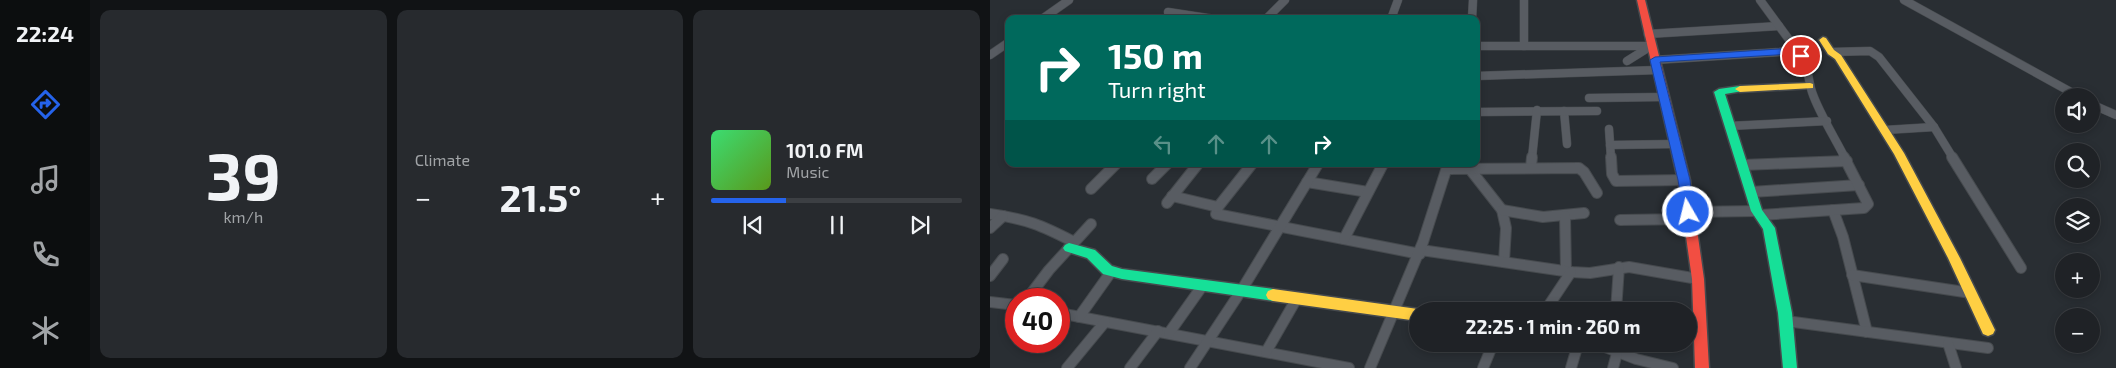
<!DOCTYPE html>
<meta charset="utf-8">
<style>
body{margin:0;font-family:"Exo 2",sans-serif;background:#272a2e;color:#f1f3f6;height:100vh;display:flex;flex-direction:column;font-size:19px;white-space:nowrap}
*{box-sizing:border-box;margin:0}
p{font-size:16px;color:#a1a4a7}
.icon{flex:none;width:28px;height:28px;fill:none;stroke:currentColor;stroke-width:2;stroke-linecap:round;stroke-linejoin:round}
.map{position:relative;flex:1;overflow:hidden}
.panel{display:flex;flex-direction:column;gap:10px;padding:10px;background:#111315;width:900px}
.panel>*{flex:none}
.hud{position:absolute;left:15px;top:15px;width:475px;height:152px;border-radius:10px;box-shadow:0 2px 8px #0003,0 0 0 1px #3c3f43;background:#00695c;color:#fff;overflow:hidden}
.buttons{position:absolute;left:1065px;top:88px;display:grid;gap:10px}
.buttons a{display:grid;place-items:center;width:45px;height:45px;border-radius:50%;background:#1f2226;box-shadow:0 2px 8px #0003,0 0 0 1px #3c3f43;font-size:25px}
.speed{position:absolute;left:15px;top:288px;display:flex;gap:10px;font-size:25px;font-weight:700;text-align:center}
.speed>*{display:grid;place-content:center;width:65px;height:65px;border-radius:50%;background:#1f2226;box-shadow:0 2px 8px #0003,0 0 0 1px #3c3f43;line-height:1}
.speed .limit{border:8px solid #d22;background:#fff;color:#111}
.pin{position:absolute;display:grid;place-items:center;width:42px;height:42px;color:#fff;margin:-21px;border:2px solid #fff;border-radius:50%;box-shadow:0 1px 5px #0007}
.me{position:absolute;width:55px;margin:-28px;rotate:352deg;stroke-linejoin:round;filter:drop-shadow(0 0 4px #0008)}
.turn{display:flex;align-items:center;gap:18px;height:105px;padding:0 20px;font-size:22px}
.turn .icon{width:65px;height:65px;stroke-width:2.5}
.turn b{display:block;font-size:35px;line-height:42px}
.lanes{display:flex;align-items:center;height:48px;padding:0 20px;background:#0003;justify-content:center;gap:25px;direction:ltr}
.lanes .off{opacity:.35}
.big{font-size:38px;font-weight:700;line-height:1.1}
.panel .widget{flex:1;display:flex;flex-direction:column;justify-content:center;gap:8px;min-width:0;padding:0 18px;border-radius:10px;background:#272a2e}
.panel .dial{align-items:center;gap:0}
.dial b{font-size:65px;line-height:1}
.song{display:flex;align-items:center;gap:15px}
.cover{width:60px;height:60px;border-radius:8px;background:linear-gradient(135deg,hsl(140 70% 55%),hsl(90 70% 35%))}
.played{height:5px;border-radius:2px;background:linear-gradient(90deg,#2563eb 30%,#3c3f43 30%)}
.keys{display:flex;justify-content:space-around;direction:ltr}
.heat{display:flex;justify-content:space-between;align-items:center;font-size:28px;direction:ltr}
.panel .tiles{flex:1;display:grid;gap:10px;grid-template-columns:repeat(3,1fr)}
.trip{position:absolute;left:419px;top:302px;width:288px;height:50px;border-radius:25px;background:#1f2226;box-shadow:0 2px 8px #0003,0 0 0 1px #3c3f43;font-weight:700;line-height:50px;text-align:center}
main{display:flex;flex:1;min-height:0}
.tabs{display:flex;flex-direction:column;width:90px;justify-content:space-around;align-items:center;background:#0c0e0f;color:#a1a4a7}
.tabs .icon{width:35px;height:35px}
.tabs .current{color:#2563eb}
.tabs b{font-size:22px;color:#f1f3f6}
.map>svg:first-child{display:block}
.lines{fill:none;stroke-linecap:round;stroke-linejoin:round}
.street-far1-casing{stroke:#464a4e;stroke-width:9}
.street-casing{stroke:#464a4e;stroke-width:12}
.fast-casing{stroke:#464a4e;stroke-width:3}
.slow-casing{stroke:#464a4e;stroke-width:3}
.jam-casing{stroke:#464a4e;stroke-width:3}
.street-far1{stroke:#585c62;stroke-width:8}
.street{stroke:#585c62;stroke-width:10}
.fast{fill:#16e098;fill-rule:evenodd}
.slow{fill:#ffcf43;fill-rule:evenodd}
.jam{fill:#f24e42;fill-rule:evenodd}
.route{fill:#2563eb;stroke:#184099}
</style>
<main>
<nav class="tabs">
<b>22:24</b>
<svg class="icon current" aria-label="directions" viewBox="0 0 24 24"><path d="M12 3l9 9-9 9-9-9zM9 14v-3h6M13 9l2 2-2 2"/></svg>
<svg class="icon" aria-label="music" viewBox="0 0 24 24"><path d="M9 18V5l10-2v13"/><circle cx="6" cy="18" r="3"/><circle cx="16" cy="16" r="3"/></svg>
<svg class="icon" aria-label="phone" viewBox="0 0 24 24"><path d="M5 4h4l2 5-3 2q2 4 5 5l2-3 5 2v4C11 20 4 13 5 4z"/></svg>
<svg class="icon" aria-label="climate" viewBox="0 0 24 24"><path d="M12 3v18M4 7l16 10M4 17L20 7"/></svg>
</nav>
<section class="panel">
<div class="tiles">
<div class="widget dial"><b>39</b><p>km/h</p></div>
<div class="widget"><p>Climate</p>
<div class="heat"><a>−</a><b class="big">21.5°</b><a>+</a></div>
</div>
<div class="widget">
<div class="song"><i class="cover"></i><div><b>101.0 FM</b><p>Music</p></div></div>
<div class="played"></div>
<div class="keys"><svg class="icon" aria-label="previous" viewBox="0 0 24 24"><path d="M18 5L8 12l10 7zM5 5v14"/></svg><svg class="icon" aria-label="pause" viewBox="0 0 24 24"><path d="M8 5v14M16 5v14"/></svg><svg class="icon" aria-label="next" viewBox="0 0 24 24"><path d="M6 5l10 7-10 7zM19 5v14"/></svg></div>
</div>
</div>
</section>
<div class="map">
<svg width="1126" height="368" viewBox="0 0 1126 368">
<rect width="100%" height="100%" fill="#292e33"/>
<g class="lines">
<defs>
<g id="street-far1">
<polyline points="534,0 534,46"/>
<polyline points="914,0 1088,96"/>
<polyline points="178,12 224,19"/>
<polyline points="52,19 79,0"/>
<polyline points="276,19 295,0"/>
<polyline points="401,19 408,0"/>
<polyline points="482,19 483,0"/>
<polyline points="658,34 789,26"/>
<polyline points="486,46 661,46"/>
<path d="M804 51C821 65 816 74 822 92 829 113 845 138 855 158"/>
<polyline points="841,52 880,51 889,57 944,127 963,158"/>
<polyline points="0,55 19,42"/>
<polyline points="665,60 804,51 803,45 770,0"/>
<polyline points="637,61 661,46"/>
<polyline points="486,76 668,70"/>
<polyline points="599,98 674,97"/>
<polyline points="1101,104 1126,115"/>
<polyline points="574,111 577,144"/>
<polyline points="486,112 607,111"/>
<polyline points="739,126 837,121"/>
<polyline points="619,129 621,158"/>
<polyline points="895,130 944,127"/>
<polyline points="620,145 686,144"/>
<polyline points="542,158 547,110"/>
</g>
<g id="street">
<polyline points="621,157 622,174 626,181 694,180"/>
<polyline points="962,157 1031,268"/>
<polyline points="262,164 228,207 226,214 430,254"/>
<polyline points="752,165 857,161"/>
<polyline points="541,167 542,157"/>
<polyline points="479,168 512,210 516,228 514,262"/>
<polyline points="457,169 589,168 594,172 607,193"/>
<polyline points="162,179 177,164"/>
<polyline points="317,182 378,192"/>
<polyline points="101,189 126,164"/>
<polyline points="761,192 869,185"/>
<polyline points="182,196 228,207"/>
<polyline points="177,203 208,164"/>
<polyline points="512,210 553,217 594,213"/>
<polyline points="843,210 853,237 877,332"/>
<polyline points="698,212 767,211"/>
<path d="M0 214C37 219 51 225 84 242"/>
<polyline points="770,215 874,208 878,204 854,157"/>
<polyline points="575,216 576,271"/>
<polyline points="630,220 699,219"/>
<polyline points="0,228 13,216"/>
<polyline points="354,239 393,164"/>
<polyline points="431,250 581,272 600,273 639,267 708,279"/>
<polyline points="862,275 981,293"/>
<polyline points="0,276 13,259"/>
<polyline points="37,299 59,270 101,224"/>
<polyline points="0,302 26,305"/>
<polyline points="555,311 581,272"/>
<polyline points="626,311 629,267"/>
<polyline points="69,313 359,368"/>
<polyline points="89,317 121,272 118,270"/>
<polyline points="796,321 998,348"/>
<polyline points="179,333 213,285"/>
<polyline points="958,343 966,368"/>
<polyline points="607,344 646,359 683,368"/>
<polyline points="276,352 307,298"/>
<polyline points="77,368 115,322"/>
<polyline points="140,368 168,331"/>
<polyline points="200,368 251,291 328,164"/>
<polyline points="380,368 433,242 458,164"/>
<polyline points="493,368 503,344"/>
<polyline points="581,368 588,344"/>
<polyline points="623,368 627,353"/>
</g>
<g id="fast">
<polygon points="750,86 753,87 755,89 753,91 735,94 772,210 785,228 802,313 807,368 793,368 788,313 773,229 761,211 724,92 729,89"/>
<polygon points="79,243 105,250 122,266 132,269 283,289 288,291 290,295 288,299 283,301 132,279 113,274 97,258 75,251 73,248 75,245"/>
</g>
<g id="slow">
<polygon points="833,37 836,38 844,50 851,55 914,153 970,258 1005,330 1003,334 998,336 993,334 958,258 904,154 845,59 838,54 829,40"/>
<polygon points="820,83 823,84 823,88 750,92 745,89 750,86"/>
<polygon points="283,289 428,309 433,311 428,311 428,321 283,301 278,299 276,295 278,291"/>
</g>
<polygon id="jam" points="647,0 655,0 700,180 714,279 719,368 705,368 702,279 688,180"/>
</defs>
<use href="#street-far1" class="street-far1-casing"/>
<use href="#street" class="street-casing"/>
<use href="#fast" class="fast-casing"/>
<use href="#slow" class="slow-casing"/>
<use href="#jam" class="jam-casing"/>
<use href="#street-far1" class="street-far1"/>
<use href="#street" class="street"/>
<use href="#fast" class="fast"/>
<use href="#slow" class="slow"/>
<use href="#jam" class="jam"/>
</g>
<polygon class="route" points="804,48 814,55 814,58 808,58 802,54 670,62 700,180 704,212 703,216 694,216 688,180 660,60 665,57"/>
</svg>
<div class="buttons">
<a><svg class="icon" aria-label="sound" viewBox="0 0 24 24"><path d="M4 9h4l5-4v14l-5-4H4zM17 9q2 3 0 6"/></svg></a>
<a><svg class="icon" aria-label="search" viewBox="0 0 24 24"><circle cx="10" cy="10" r="6"/><path d="M15 15l6 6"/></svg></a>
<a><svg class="icon" aria-label="layers" viewBox="0 0 24 24"><path d="M12 4l9 5-9 5-9-5zM3 14l9 5 9-5"/></svg></a>
<a>+</a>
<a>−</a>
</div>
<div class="speed"><div class="limit">40</div></div>
<div class="pin" style="left:811px;top:56px;background:#d93025"><svg class="icon" aria-label="arrive" viewBox="0 0 24 24"><path d="M6 21V4h12l-3 4 3 4H6"/></svg></div>
<svg class="me" style="left:698px;top:212px" viewBox="-20 -20 40 40"><circle r="17" fill="#2563eb" stroke="#fff" stroke-width="3"/><path d="M0-11L8 9 0 5-8 9z" fill="#fff"/></svg>
<div class="trip">22:25 · 1 min · 260 m</div>
<div class="hud">
<div class="turn"><svg class="icon" aria-label="right" viewBox="0 0 24 24"><path d="M7 20v-9h11M14 6l5 5-5 5"/></svg><div><b>150 m</b>Turn right</div></div>
<div class="lanes"><svg class="icon off" aria-label="left" viewBox="0 0 24 24"><path d="M17 20v-9H6M10 6l-5 5 5 5"/></svg><svg class="icon off" aria-label="ahead" viewBox="0 0 24 24"><path d="M12 20V5M6 11l6-6 6 6"/></svg><svg class="icon off" aria-label="ahead" viewBox="0 0 24 24"><path d="M12 20V5M6 11l6-6 6 6"/></svg><svg class="icon" aria-label="right" viewBox="0 0 24 24"><path d="M7 20v-9h11M14 6l5 5-5 5"/></svg></div>
</div>
</div>
</main>
